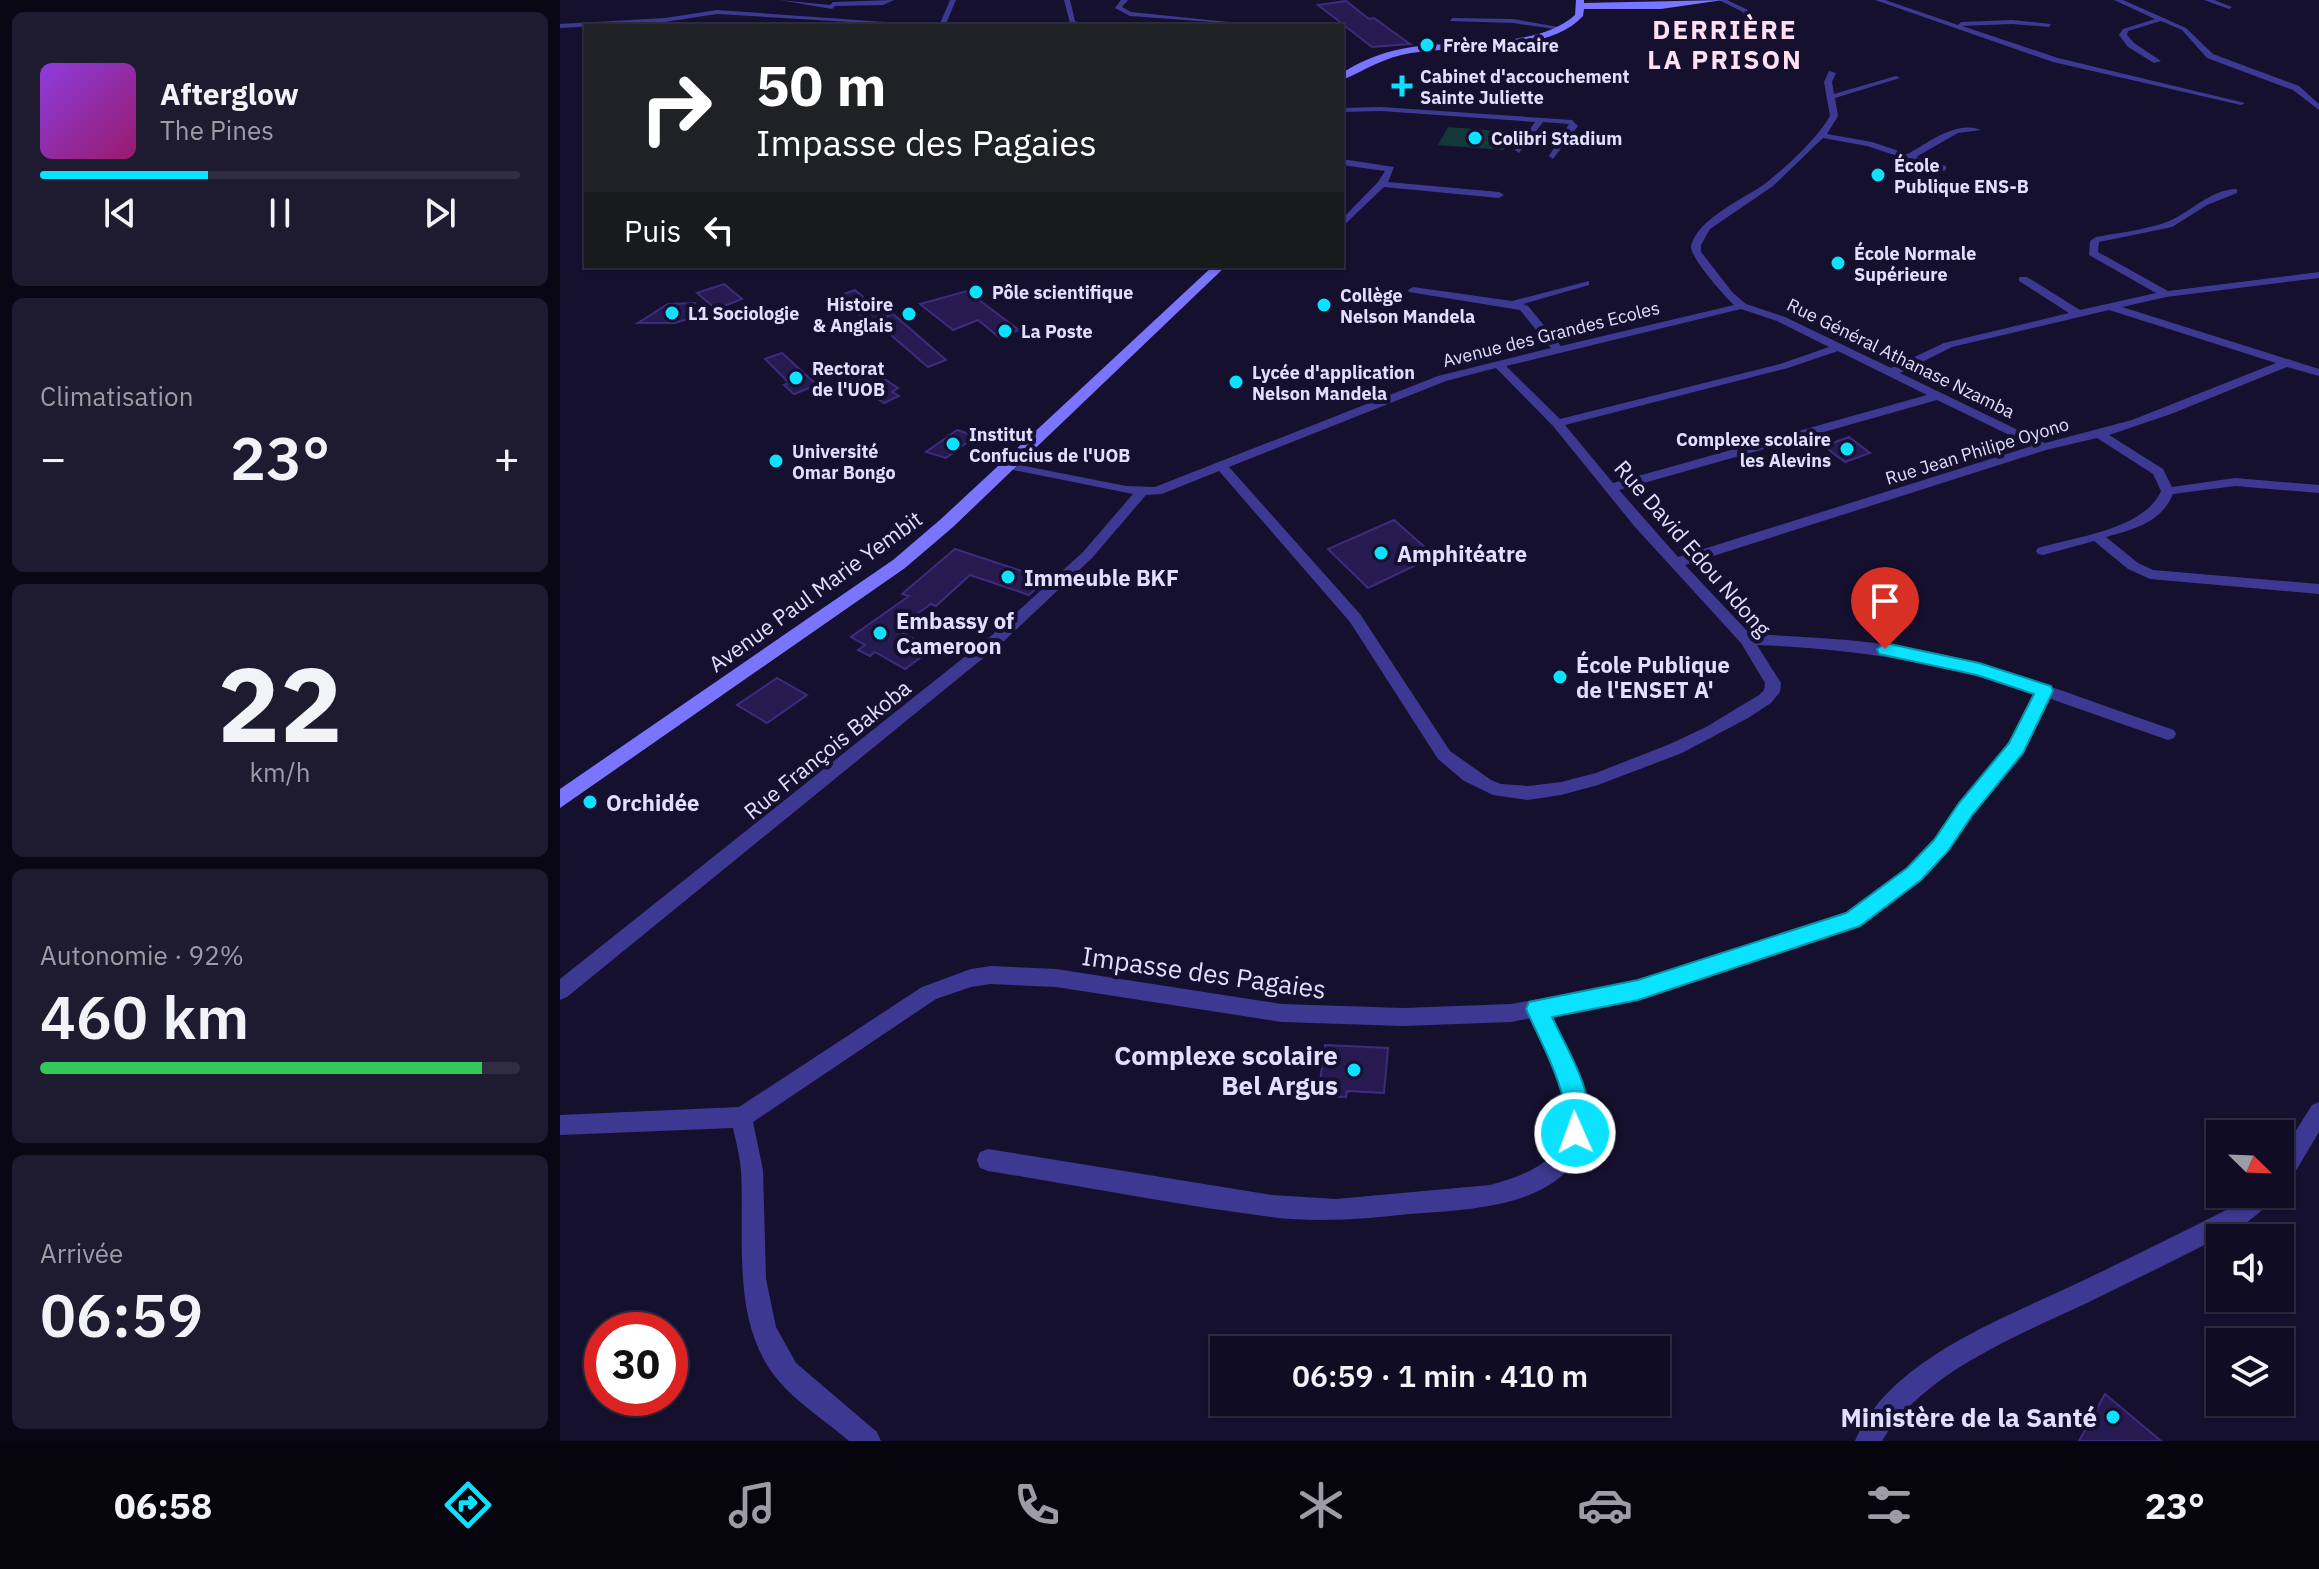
<!DOCTYPE html>
<html lang="fr">
<meta charset="utf-8">
<style>
body{margin:0;font-family:"IBM Plex Sans",sans-serif;background:#1e1a30;color:#f1f3f6;height:100vh;display:flex;flex-direction:column;font-size:30px;white-space:nowrap}
*{box-sizing:border-box;margin:0}
p{font-size:26px;color:#9c9ba6}
.icon{flex:none;width:44px;height:44px;fill:none;stroke:currentColor;stroke-width:2;stroke-linecap:round;stroke-linejoin:round}
.map{position:relative;flex:1;overflow:hidden}
.side{display:flex;flex-direction:column;gap:12px;padding:12px;background:#090713;width:560px}
.side>*{flex:none}
.banner{position:absolute;left:24px;top:24px;width:760px;height:244px;border-radius:0px;box-shadow:0 2px 6px #0004,0 0 0 2px #302c41;background:#202124;color:#fff;overflow:hidden}
.needle{width:52px;rotate:113deg}
.controls{position:absolute;left:1646px;top:1120px;display:grid;gap:16px}
.controls a{display:grid;place-items:center;width:88px;height:88px;border-radius:0px;background:#100c23;box-shadow:0 2px 6px #0004,0 0 0 2px #302c41;font-size:40px}
.speed{position:absolute;left:24px;top:1312px;display:flex;gap:16px;font-size:40px;font-weight:700;text-align:center}
.speed>*{display:grid;place-content:center;width:104px;height:104px;border-radius:50%;background:#100c23;box-shadow:0 2px 6px #0004,0 0 0 2px #302c41;line-height:1}
.speed .limit{border:12px solid #d22;background:#fff;color:#111}
.pin{position:absolute;display:grid;place-items:center;width:68px;height:68px;color:#fff;margin:-82px -34px;border-radius:50% 50% 50% 0;rotate:-45deg;box-shadow:0 0 8px #0007}
.pin .icon{rotate:45deg}
.me{position:absolute;width:88px;margin:-44px;rotate:358deg;stroke-linejoin:round;filter:drop-shadow(0 0 6px #0008)}
.turn{display:flex;align-items:center;gap:28px;height:168px;padding:0 40px;font-size:36px}
.turn .icon{width:104px;height:104px;stroke-width:2.5}
.turn b{display:block;font-size:56px;line-height:68px}
.then{display:flex;align-items:center;height:76px;padding:0 40px;background:#0003;gap:16px;font-size:30px}
.big{font-size:60px;font-weight:600;line-height:1.1}
.side .widget{flex:1;display:flex;flex-direction:column;justify-content:center;gap:12px;min-width:0;padding:0 28px;border-radius:12px;background:#1e1a30}
.side .dial{align-items:center;gap:0}
.dial b{font-size:104px;line-height:1}
.song{display:flex;align-items:center;gap:24px}
.cover{width:96px;height:96px;border-radius:12px;background:linear-gradient(135deg,hsl(270 70% 55%),hsl(320 70% 35%))}
.played{height:8px;border-radius:4px;background:linear-gradient(90deg,#0ae2ff 35%,#302c41 35%)}
.keys{display:flex;justify-content:space-around;direction:ltr}
.heat{display:flex;justify-content:space-between;align-items:center;font-size:44px;direction:ltr}
.charge{height:12px;border-radius:6px;background:linear-gradient(90deg,#34c759 92%,#302c41 0)}
.trip{position:absolute;left:650px;top:1336px;width:460px;height:80px;border-radius:0px;background:#100c23;box-shadow:0 2px 6px #0004,0 0 0 2px #302c41;font-weight:600;line-height:80px;text-align:center}
.tab-bar{display:flex;height:128px;justify-content:space-around;align-items:center;background:#06050e;color:#9c9ba6}
.tab-bar .icon{width:56px;height:56px}
.tab-bar .selected{color:#0ae2ff}
.tab-bar b{font-size:36px;color:#f1f3f6}
main{display:flex;flex:1;min-height:0}
.map>svg:first-child{display:block}
.green{fill:#123939}
.building{fill:#261a51;stroke:#3d2b7f;stroke-width:2}
.lines{fill:none;stroke-linecap:round;stroke-linejoin:round}
.minor{fill:#3d3891;fill-rule:evenodd}
.secondary{fill:#7a75ff;fill-rule:evenodd}
.route{fill:#0ae2ff;stroke:#0693a6;stroke-width:2}
.poi-dot{fill:#0ae2ff;stroke:#16102f;stroke-width:3}
.labels{text-anchor:middle;dominant-baseline:central;stroke-width:8;stroke-linejoin:round;paint-order:stroke}
.far-poi-label{font-size:18px;font-weight:bold;fill:#e2deff;stroke:#16102f;text-anchor:start}
.far-street-label{font-size:18px;fill:#e2deff;stroke:#16102f}
.street-label{font-size:22px;fill:#e2deff;stroke:#16102f}
.poi-label{font-size:22px;font-weight:bold;fill:#e2deff;stroke:#16102f;text-anchor:start}
.far-district-label{font-size:26px;font-weight:bold;letter-spacing:2px;fill:#ffe0f3;stroke:#16102f}
.near-street-label{font-size:26px;fill:#e2deff;stroke:#16102f}
.near-poi-label{font-size:26px;font-weight:bold;fill:#e2deff;stroke:#16102f;text-anchor:end}
</style>
<main>
<section class="side">
<div class="widget">
<div class="song"><i class="cover"></i><div><b>Afterglow</b><p>The Pines</p></div></div>
<div class="played"></div>
<div class="keys"><svg class="icon" aria-label="previous" viewBox="0 0 24 24"><path d="M18 5L8 12l10 7zM5 5v14"/></svg><svg class="icon" aria-label="pause" viewBox="0 0 24 24"><path d="M8 5v14M16 5v14"/></svg><svg class="icon" aria-label="next" viewBox="0 0 24 24"><path d="M6 5l10 7-10 7zM19 5v14"/></svg></div>
</div>
<div class="widget"><p>Climatisation</p>
<div class="heat"><a>−</a><b class="big">23°</b><a>+</a></div>
</div>
<div class="widget dial"><b>22</b><p>km/h</p></div>
<div class="widget"><p>Autonomie · 92%</p><b class="big">460 km</b><div class="charge"></div></div>
<div class="widget"><p>Arrivée</p><b class="big">06:59</b></div>
</section>
<div class="map">
<svg width="1759" height="1441" viewBox="0 0 1759 1441">
<rect width="100%" height="100%" fill="#16102f"/>
<polygon class="green" points="888,127 952,132 944,150 878,145"/>
<g class="building">
<polygon points="786,1 809,19 814,18 850,44 812,47 758,5"/>
<polygon points="164,284 182,299 156,309 137,293"/>
<polygon points="295,290 326,317 333,314 386,360 368,367 324,329 320,330 307,321 278,296"/>
<polygon points="407,291 459,330 440,338 418,320 393,330 360,304"/>
<polygon points="135,303 129,319 114,323 78,323 108,304"/>
<polygon points="222,353 257,385 234,394 224,385 229,383 205,359"/>
<polygon points="311,370 338,388 332,392 339,396 324,403 290,379"/>
<polygon points="397,430 416,436 386,458 366,452"/>
<polygon points="1289,437 1310,453 1285,462 1264,446"/>
<polygon points="834,520 875,556 808,588 768,549"/>
<polygon points="395,549 486,579 469,595 410,575 376,606 371,604 336,629 372,649 345,669 315,652 310,656 298,650 305,645 291,637 349,596 342,594"/>
<polygon points="217,678 247,695 207,723 177,705"/>
<polygon points="765,1045 828,1048 824,1093 787,1091 786,1097 758,1096"/>
<polygon points="1545,1394 1601,1441 1519,1441"/>
</g>
<g class="lines">
<g class="minor">
<polygon points="219,0 270,5 273,2 334,0 323,5 275,6 272,9"/>
<polygon points="390,0 396,0 385,26 379,26"/>
<polygon points="504,0 510,0 515,21 528,26 510,23"/>
<polygon points="561,0 568,0 562,7 571,12 707,26 570,16 555,8"/>
<polygon points="1159,0 1167,0 1188,10 1192,19 1189,36 1182,34 1186,19 1183,12"/>
<polygon points="1315,0 1325,0 1398,25 1401,22 1452,20 1491,24 1489,27 1452,24 1402,26 1498,58 1685,103 1681,105 1493,62"/>
<polygon points="1554,0 1563,0 1626,28 1653,54 1739,86 1759,104 1759,110 1733,90 1647,58 1622,30 1601,21 1568,31 1567,35 1574,43 1601,61 1594,63 1568,47 1559,35 1563,29 1595,19"/>
<polygon points="1644,0 1654,0 1672,7 1669,9"/>
<polygon points="157,10 353,24 356,26 157,14 105,22 0,28 0,24 105,18"/>
<polygon points="892,18 953,19 1004,28 1001,30 953,23 890,21"/>
<path d="M1269 71 1276 73 1272 82 1274 94 1336 76 1340 78 1275 98 1278 116 1267 134 1312 142 1348 154C1369 142 1397 120 1421 130L1398 133 1356 157 1386 166V170L1383 171 1307 146 1263 138 1213 186 1150 229 1141 245V252L1173 293 1186 304 1225 317 1331 368 1384 343 1509 313 1459 281V277H1467L1520 310 1596 293 1529 255 1530 241 1536 237C1558 233 1583 230 1604 223 1629 215 1649 189 1677 189V193L1647 205 1612 227 1539 242 1538 252 1608 291 1759 272V278L1606 297 1562 307 1759 369V376L1727 367 1611 414 1549 435 1603 469 1612 487 1675 478 1759 485V493L1675 486 1613 494C1601 523 1574 529 1546 537L1578 563 1593 570 1759 584V594L1590 579 1568 569 1534 541 1483 555 1478 554 1476 551 1478 548C1515 537 1585 529 1601 491L1593 474 1537 438 1486 450 1125 565 1190 634C1245 637 1301 639 1355 649 1444 666 1528 701 1614 730L1616 734 1614 738 1608 740 1488 698 1462 752 1412 813 1387 850 1360 879 1300 925 1243 946 1078 999 990 1015C1007 1048 1035 1090 1028 1129 1013 1208 913 1209 850 1214 804 1219 758 1223 711 1217 616 1205 522 1186 428 1171L420 1168 417 1160 420 1152 428 1149 712 1195 776 1199 930 1185C1043 1156 1008 1096 971 1018L951 1022 843 1026 722 1022 496 987 431 984 411 987 376 999 193 1122 203 1170 206 1279 216 1327 236 1363 317 1432 321 1441H289C267 1422 236 1402 218 1380 170 1323 185 1238 181 1171 180 1156 176 1142 173 1128L0 1135V1115L179 1107 362 987 411 969 431 966 496 969 722 1004 843 1008 951 1004 1078 981 1242 930 1286 913 1312 896 1348 869 1375 840 1400 803 1450 744 1475 694C1382 662 1295 649 1197 645L1221 683 1220 692 1211 703 1188 718 1122 753 1038 785 1001 795 968 800 933 795 904 781 878 759 790 622 659 471 602 494 586 495 532 558 443 642 7 997 0 1000V979L432 635 523 552 573 494 448 469 444 468V462L566 486 595 487 878 376 991 348 960 310 849 292 848 290 853 287 952 301 1029 281V285L963 304 968 306 1001 346 1174 305C1165 297 1129 256 1131 246 1138 218 1184 199 1206 183 1228 165 1255 141 1270 116L1264 82ZM1181 309 1217 321 1269 347 1220 364 1000 419 946 366ZM1549 310 1716 363 1572 420 1485 443 1340 373 1392 347ZM1278 351 1367 395 1053 483 1005 425 1228 368ZM936 368 993 426 1075 527 1181 643 1205 683 1204 690 1199 695 1146 727 1110 744 1036 773 1001 782 968 786 941 784 931 780 890 751 800 614 669 467 886 381ZM1377 400 1472 446 1118 557 1059 490Z"/>
<polygon points="821,107 1012,120 1018,126 993,159 989,156 1009,124 983,122 959,153 955,150 975,122 821,111 782,112 782,108"/>
<polygon points="782,159 834,167 828,182 939,192 944,195 939,198 824,187 782,227 782,219 818,182 825,171 782,165"/>
<polygon points="1759,1102 1759,1132 1728,1184 1720,1187 1720,1156 1752,1105"/>
<path d="M1687 1194H1715L1712 1202 1684 1225C1635 1250 1585 1275 1535 1299 1463 1334 1365 1370 1322 1441H1295C1329 1359 1445 1318 1520 1282 1570 1258 1619 1234 1668 1209Z"/>
</g>
<g class="secondary">
<path d="M1016 0H1024V3L1163 0 1101 9H1024L1023 16C988 55 899 45 851 53 824 57 806 70 782 80V73C804 59 826 51 852 47 900 40 977 49 1015 15Z"/>
<polygon points="653,266 666,266 393,527 345,568 0,808 0,789 333,560 381,519"/>
</g>
</g>
<path class="route" d="M1325 643 1419 663 1491 686 1493 691 1463 753 1413 814 1388 851 1361 880 1300 926 1078 1000 992 1017C1009 1054 1041 1100 1024 1141L1015 1145 1007 1141C1001 1127 1007 1113 1003 1098 995 1067 979 1038 966 1009L969 1002 1078 980 1286 913 1347 868 1374 840 1399 803 1449 743 1474 694 1417 675 1319 654 1317 649Z"/>
<g class="poi-dot">
<circle cx="867" cy="45" r="8"/>
<path d="M838 74h8v8h8v8h-8v8h-8v-8h-8v-8h8z"/>
<circle cx="915" cy="138" r="8"/>
<circle cx="1318" cy="175" r="8"/>
<circle cx="1278" cy="263" r="8"/>
<circle cx="416" cy="292" r="8"/>
<circle cx="764" cy="305" r="8"/>
<circle cx="112" cy="313" r="8"/>
<circle cx="349" cy="314" r="8"/>
<circle cx="445" cy="331" r="8"/>
<circle cx="236" cy="378" r="8"/>
<circle cx="676" cy="382" r="8"/>
<circle cx="393" cy="444" r="8"/>
<circle cx="1287" cy="449" r="8"/>
<circle cx="216" cy="461" r="8"/>
<circle cx="821" cy="553" r="8"/>
<circle cx="448" cy="577" r="8"/>
<circle cx="320" cy="633" r="8"/>
<circle cx="1000" cy="677" r="8"/>
<circle cx="30" cy="802" r="8"/>
<circle cx="794" cy="1070" r="8"/>
<circle cx="1553" cy="1417" r="8"/>
</g>
<g class="labels">
<g class="far-poi-label">
<text x="883" y="45">Frère Macaire</text>
<text x="860" y="76">Cabinet d'accouchement<tspan x="860" dy="21">Sainte Juliette</tspan></text>
<text x="931" y="138">Colibri Stadium</text>
<text x="1334" y="165">École<tspan x="1334" dy="21">Publique ENS-B</tspan></text>
<text x="1294" y="253">École Normale<tspan x="1294" dy="21">Supérieure</tspan></text>
<text x="432" y="292">Pôle scientifique</text>
<text x="780" y="295">Collège<tspan x="780" dy="21">Nelson Mandela</tspan></text>
<text x="333" y="304" text-anchor="end">Histoire<tspan x="333" dy="21">&amp; Anglais</tspan></text>
<text x="128" y="313">L1 Sociologie</text>
<text x="461" y="331">La Poste</text>
<text x="252" y="368">Rectorat<tspan x="252" dy="21">de l'UOB</tspan></text>
<text x="692" y="372">Lycée d'application<tspan x="692" dy="21">Nelson Mandela</tspan></text>
<text x="409" y="434">Institut<tspan x="409" dy="21">Confucius de l'UOB</tspan></text>
<text x="1271" y="439" text-anchor="end">Complexe scolaire<tspan x="1271" dy="21">les Alevins</tspan></text>
<text x="232" y="451">Université<tspan x="232" dy="21">Omar Bongo</tspan></text>
</g>
<g class="far-street-label">
<text transform="translate(991 334) rotate(-14)">Avenue des Grandes Ecoles</text>
<text transform="translate(1341 358) rotate(26)">Rue Général Athanase Nzamba</text>
<text transform="translate(1417 451) rotate(-17)">Rue Jean Philipe Oyono</text>
</g>
<g class="street-label">
<text transform="translate(1133 548) rotate(49)">Rue David Edou Ndong</text>
<text transform="translate(255 591) rotate(-36)">Avenue Paul Marie Yembit</text>
<text transform="translate(267 749) rotate(-39)">Rue François Bakoba</text>
</g>
<g class="poi-label">
<text x="837" y="553">Amphitéatre</text>
<text x="464" y="577">Immeuble BKF</text>
<text x="336" y="620">Embassy of<tspan x="336" dy="25">Cameroon</tspan></text>
<text x="1016" y="664">École Publique<tspan x="1016" dy="25">de l'ENSET A'</tspan></text>
<text x="46" y="802">Orchidée</text>
</g>
<g class="far-district-label">
<text x="1165" y="29">DERRIÈRE<tspan x="1165" dy="30">LA PRISON</tspan></text>
</g>
<g class="near-street-label">
<text transform="translate(644 972) rotate(8)">Impasse des Pagaies</text>
</g>
<g class="near-poi-label">
<text x="778" y="1055">Complexe scolaire<tspan x="778" dy="30">Bel Argus</tspan></text>
<text x="1537" y="1417">Ministère de la Santé</text>
</g>
</g>
</svg>
<div class="controls">
<a><svg class="needle" viewBox="-14 -14 28 28"><path d="M0-13l5 13h-10z" fill="#e53935"/><path d="M0 13l5-13h-10z" fill="#9c9ba6"/></svg></a>
<a><svg class="icon" aria-label="sound" viewBox="0 0 24 24"><path d="M4 9h4l5-4v14l-5-4H4zM17 9q2 3 0 6"/></svg></a>
<a><svg class="icon" aria-label="layers" viewBox="0 0 24 24"><path d="M12 4l9 5-9 5-9-5zM3 14l9 5 9-5"/></svg></a>
</div>
<div class="speed"><div class="limit">30</div></div>
<div class="pin" style="left:1325px;top:649px;background:#d93025"><svg class="icon" aria-label="arrive" viewBox="0 0 24 24"><path d="M6 21V4h12l-3 4 3 4H6"/></svg></div>
<svg class="me" style="left:1015px;top:1133px" viewBox="-20 -20 40 40"><circle r="17" fill="#0ae2ff" stroke="#fff" stroke-width="3"/><path d="M0-11L8 9 0 5-8 9z" fill="#fff"/></svg>
<div class="trip">06:59 · 1 min · 410 m</div>
<div class="banner">
<div class="turn"><svg class="icon" aria-label="right" viewBox="0 0 24 24"><path d="M7 20v-9h11M14 6l5 5-5 5"/></svg><div><b>50 m</b>Impasse des Pagaies</div></div>
<div class="then">Puis<svg class="icon" aria-label="left" viewBox="0 0 24 24"><path d="M17 20v-9H6M10 6l-5 5 5 5"/></svg></div>
</div>
</div>
</main>
<nav class="tab-bar">
<b>06:58</b>
<svg class="icon selected" aria-label="directions" viewBox="0 0 24 24"><path d="M12 3l9 9-9 9-9-9zM9 14v-3h6M13 9l2 2-2 2"/></svg>
<svg class="icon" aria-label="music" viewBox="0 0 24 24"><path d="M9 18V5l10-2v13"/><circle cx="6" cy="18" r="3"/><circle cx="16" cy="16" r="3"/></svg>
<svg class="icon" aria-label="phone" viewBox="0 0 24 24"><path d="M5 4h4l2 5-3 2q2 4 5 5l2-3 5 2v4C11 20 4 13 5 4z"/></svg>
<svg class="icon" aria-label="climate" viewBox="0 0 24 24"><path d="M12 3v18M4 7l16 10M4 17L20 7"/></svg>
<svg class="icon" aria-label="car" viewBox="0 0 24 24"><path d="M5 17H2v-5l4-1 3-4h7l3 4 3 1v5h-3M9 17h6M6 11h13"/><circle cx="7" cy="17" r="2"/><circle cx="17" cy="17" r="2"/></svg>
<svg class="icon" aria-label="filters" viewBox="0 0 24 24"><path d="M4 7h16M4 17h16"/><circle cx="9" cy="7" r="2"/><circle cx="15" cy="17" r="2"/></svg>
<b>23°</b>
</nav>
